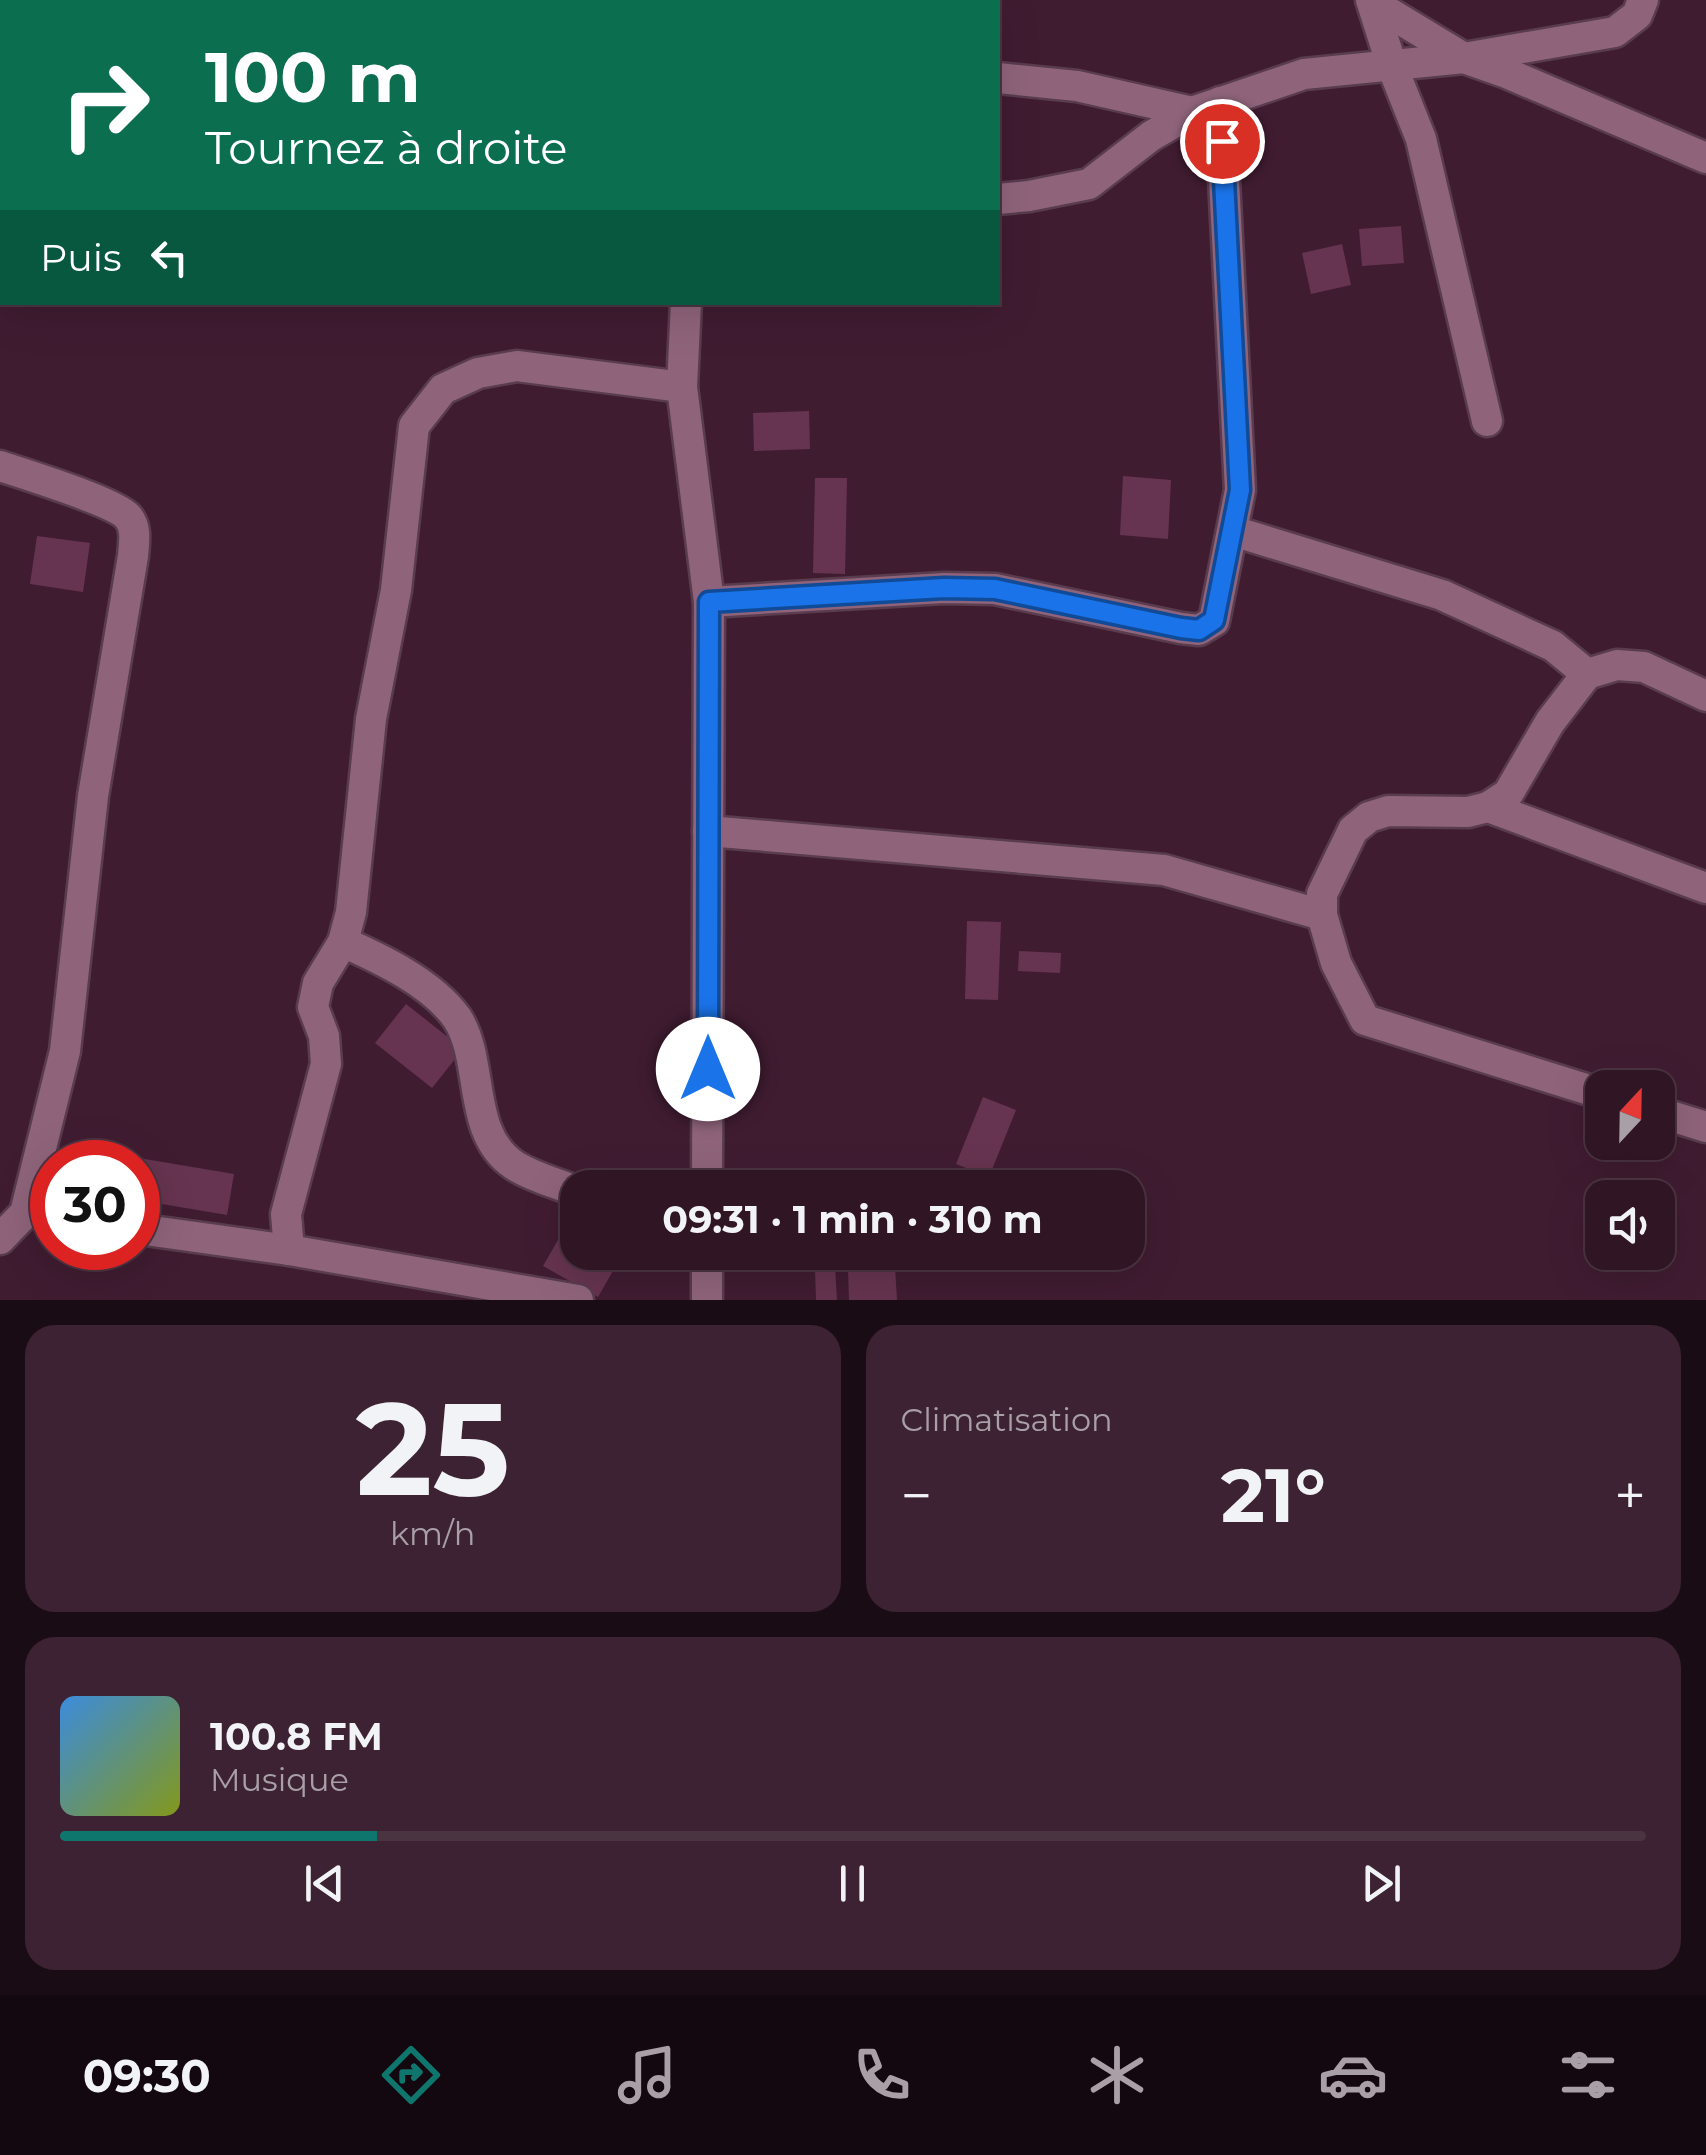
<!DOCTYPE html>
<html lang="fr">
<meta charset="utf-8">
<style>
body{margin:0;font-family:Montserrat,sans-serif;background:#3c2232;color:#f1f3f6;height:100vh;display:flex;flex-direction:column;font-size:38px;white-space:nowrap}
*{box-sizing:border-box;margin:0}
p{font-size:32px;color:#a89fa7}
.icon{flex:none;width:55px;height:55px;fill:none;stroke:currentColor;stroke-width:2;stroke-linecap:round;stroke-linejoin:round}
.map{position:relative;height:1300px;overflow:hidden}
.drawer{display:flex;flex-direction:column;gap:25px;padding:25px;background:#1a0c14;flex:1}
.drawer>*{flex:none}
.hud{position:absolute;left:0px;top:0px;width:1000px;height:305px;box-shadow:0 10px 40px #0002,0 0 0 2px #4b3442;background:#0b6e4f;color:#fff;overflow:hidden}
.needle{width:65px;rotate:22deg}
.fabs{position:absolute;left:1585px;top:1070px;display:grid;gap:20px}
.fabs a{display:grid;place-items:center;width:90px;height:90px;border-radius:20px;background:#301525;box-shadow:0 10px 40px #0002,0 0 0 2px #4b3442;font-size:50px}
.speed{position:absolute;left:30px;top:1140px;display:flex;gap:20px;font-size:50px;font-weight:700;text-align:center}
.speed>*{display:grid;place-content:center;width:130px;height:130px;border-radius:50%;background:#301525;box-shadow:0 10px 40px #0002,0 0 0 2px #4b3442;line-height:1}
.speed .limit{border:15px solid #d22;background:#fff;color:#111}
.pin{position:absolute;display:grid;place-items:center;width:85px;height:85px;color:#fff;margin:-42px;border:5px solid #fff;border-radius:50%;box-shadow:0 2px 10px #0007}
.me{position:absolute;width:110px;margin:-55px;rotate:0deg;stroke-linejoin:round;filter:drop-shadow(0 0 8px #0008)}
.turn{display:flex;align-items:center;gap:35px;height:210px;padding:0 40px;font-size:45px}
.turn .icon{width:130px;height:130px;stroke-width:2.5}
.turn b{display:block;font-size:70px;line-height:85px}
.then{display:flex;align-items:center;height:95px;padding:0 40px;background:#0003;gap:20px;font-size:38px}
.big{font-size:75px;font-weight:700;line-height:1.1}
.drawer .card{flex:1;display:flex;flex-direction:column;justify-content:center;gap:15px;min-width:0;padding:0 35px;border-radius:30px;background:#3c2232}
.drawer .dial{align-items:center;gap:0}
.dial b{font-size:130px;line-height:1}
.song{display:flex;align-items:center;gap:30px}
.cover{width:120px;height:120px;border-radius:15px;background:linear-gradient(135deg,hsl(210 70% 55%),hsl(70 70% 35%))}
.played{height:10px;border-radius:5px;background:linear-gradient(90deg,#0f766e 20%,#4b3442 20%)}
.keys{display:flex;justify-content:space-around;direction:ltr}
.heat{display:flex;justify-content:space-between;align-items:center;font-size:55px;direction:ltr}
.drawer .tiles{flex:1;display:grid;gap:25px;grid-template-columns:1fr 1fr}
.card:last-child{grid-column:span 2}
.trip{position:absolute;left:560px;top:1170px;width:585px;height:100px;border-radius:30px;background:#301525;box-shadow:0 10px 40px #0002,0 0 0 2px #4b3442;font-weight:700;line-height:100px;text-align:center}
.tabs{display:flex;height:160px;justify-content:space-around;align-items:center;background:#13080f;color:#a89fa7}
.tabs .icon{width:70px;height:70px}
.tabs .selected{color:#0f766e}
.tabs b{font-size:45px;color:#f1f3f6}
.map>svg:first-child{display:block}
.building{fill:#663450}
.lines{fill:none;stroke-linecap:round;stroke-linejoin:round}
.minor-casing{stroke:#593c4e;stroke-width:35}
.minor{stroke:#8f647b;stroke-width:30}
.route-casing{stroke:#114b97;stroke-width:25}
.route{stroke:#1a73e8;stroke-width:18}
</style>
<div class="map">
<svg width="1706" height="1300" viewBox="0 0 1706 1300">
<rect width="100%" height="100%" fill="#401c31"/>
<g class="building">
<polygon points="1401,226 1404,263 1362,266 1359,229"/>
<polygon points="1342,244 1351,285 1311,294 1302,253"/>
<polygon points="809,411 810,449 754,451 753,413"/>
<polygon points="1123,476 1171,480 1168,539 1120,535"/>
<polygon points="815,478 847,478 845,574 813,573"/>
<polygon points="37,536 90,543 83,592 30,584"/>
<polygon points="967,921 1001,922 998,1000 965,999"/>
<polygon points="1019,951 1061,953 1060,973 1018,971"/>
<polygon points="406,1004 463,1049 432,1088 375,1043"/>
<polygon points="983,1097 1016,1110 989,1177 956,1164"/>
<polygon points="127,1156 234,1174 227,1215 138,1200 138,1162 126,1162"/>
<polygon points="566,1226 578,1233 578,1252 612,1252 621,1257 598,1297 543,1266"/>
<polygon points="790,1252 836,1252 836,1255 792,1261"/>
<polygon points="835,1267 837,1300 816,1300 815,1268"/>
<polygon points="895,1267 897,1300 849,1300 848,1269"/>
</g>
<g class="lines">
<defs>
<g id="minor">
<polyline points="49,0 50,2"/>
<polyline points="1371,0 1392,66 1421,139 1487,421"/>
<polyline points="703,2 703,0"/>
<polyline points="1373,3 1464,58 1504,72 1706,158"/>
<polyline points="0,45 2,45"/>
<polyline points="998,78 1077,86 1192,112"/>
<polyline points="998,199 1029,196 1089,184 1151,136 1192,112 1304,74 1464,58 1615,32 1637,15 1643,0"/>
<polyline points="686,302 682,387 709,602 707,1188"/>
<path d="M0 466C24 474 115 502 128 517 137 528 134 542 133 556L93 796 65 1051 25 1213 0 1239"/>
<polyline points="1233,531 1442,595 1553,646 1587,674"/>
<polyline points="709,602 944,588 995,589 1181,628 1199,630 1214,621 1240,490 1220,102"/>
<polyline points="1488,807 1706,888"/>
<polyline points="708,831 1164,870 1322,915"/>
<path d="M343 942C381 959 432 983 457 1018 485 1061 466 1133 514 1165 532 1177 557 1183 578 1192"/>
<polyline points="1602,1094 1365,1020 1336,963 1322,915 1322,894 1353,830 1369,817 1388,811 1468,812 1488,807 1508,794 1550,722 1587,674 1617,665 1644,667 1706,696"/>
<polyline points="1658,1112 1706,1127"/>
<polyline points="138,1229 289,1250 578,1300"/>
<polyline points="289,1250 286,1214 326,1064 324,1036 313,1007 318,983 343,942 351,912 371,719 396,590 414,426 443,389 478,373 517,366 682,387"/>
<polyline points="707,1300 707,1252"/>
</g>
</defs>
<use href="#minor" class="minor-casing"/>
<use href="#minor" class="minor"/>
</g>
<g class="lines">
<defs>
<polyline id="route" points="708,1069 709,602 944,588 995,589 1181,628 1199,630 1214,620 1240,490 1222,141"/>
</defs>
<use href="#route" class="route-casing"/>
<use href="#route" class="route"/>
</g>
</svg>
<div class="fabs">
<a><svg class="needle" viewBox="-14 -14 28 28"><path d="M0-13l5 13h-10z" fill="#e53935"/><path d="M0 13l5-13h-10z" fill="#a89fa7"/></svg></a>
<a><svg class="icon" aria-label="sound" viewBox="0 0 24 24"><path d="M4 9h4l5-4v14l-5-4H4zM17 9q2 3 0 6"/></svg></a>
</div>
<div class="speed"><div class="limit">30</div></div>
<div class="pin" style="left:1222px;top:141px;background:#d93025"><svg class="icon" aria-label="arrive" viewBox="0 0 24 24"><path d="M6 21V4h12l-3 4 3 4H6"/></svg></div>
<svg class="me" style="left:708px;top:1069px" viewBox="-20 -20 40 40"><circle r="19" fill="#fff"/><path d="M0-13L10 11 0 6-10 11z" fill="#1a73e8"/></svg>
<div class="trip">09:31 · 1 min · 310 m</div>
<div class="hud">
<div class="turn"><svg class="icon" aria-label="right" viewBox="0 0 24 24"><path d="M7 20v-9h11M14 6l5 5-5 5"/></svg><div><b>100 m</b>Tournez à droite</div></div>
<div class="then">Puis<svg class="icon" aria-label="left" viewBox="0 0 24 24"><path d="M17 20v-9H6M10 6l-5 5 5 5"/></svg></div>
</div>
</div>
<section class="drawer">
<div class="tiles">
<div class="card dial"><b>25</b><p>km/h</p></div>
<div class="card"><p>Climatisation</p>
<div class="heat"><a>−</a><b class="big">21°</b><a>+</a></div>
</div>
<div class="card">
<div class="song"><i class="cover"></i><div><b>100.8 FM</b><p>Musique</p></div></div>
<div class="played"></div>
<div class="keys"><svg class="icon" aria-label="previous" viewBox="0 0 24 24"><path d="M18 5L8 12l10 7zM5 5v14"/></svg><svg class="icon" aria-label="pause" viewBox="0 0 24 24"><path d="M8 5v14M16 5v14"/></svg><svg class="icon" aria-label="next" viewBox="0 0 24 24"><path d="M6 5l10 7-10 7zM19 5v14"/></svg></div>
</div>
</div>
</section>
<nav class="tabs">
<b>09:30</b>
<svg class="icon selected" aria-label="directions" viewBox="0 0 24 24"><path d="M12 3l9 9-9 9-9-9zM9 14v-3h6M13 9l2 2-2 2"/></svg>
<svg class="icon" aria-label="music" viewBox="0 0 24 24"><path d="M9 18V5l10-2v13"/><circle cx="6" cy="18" r="3"/><circle cx="16" cy="16" r="3"/></svg>
<svg class="icon" aria-label="phone" viewBox="0 0 24 24"><path d="M5 4h4l2 5-3 2q2 4 5 5l2-3 5 2v4C11 20 4 13 5 4z"/></svg>
<svg class="icon" aria-label="climate" viewBox="0 0 24 24"><path d="M12 3v18M4 7l16 10M4 17L20 7"/></svg>
<svg class="icon" aria-label="car" viewBox="0 0 24 24"><path d="M5 17H2v-5l4-1 3-4h7l3 4 3 1v5h-3M9 17h6M6 11h13"/><circle cx="7" cy="17" r="2"/><circle cx="17" cy="17" r="2"/></svg>
<svg class="icon" aria-label="filters" viewBox="0 0 24 24"><path d="M4 7h16M4 17h16"/><circle cx="9" cy="7" r="2"/><circle cx="15" cy="17" r="2"/></svg>
</nav>
